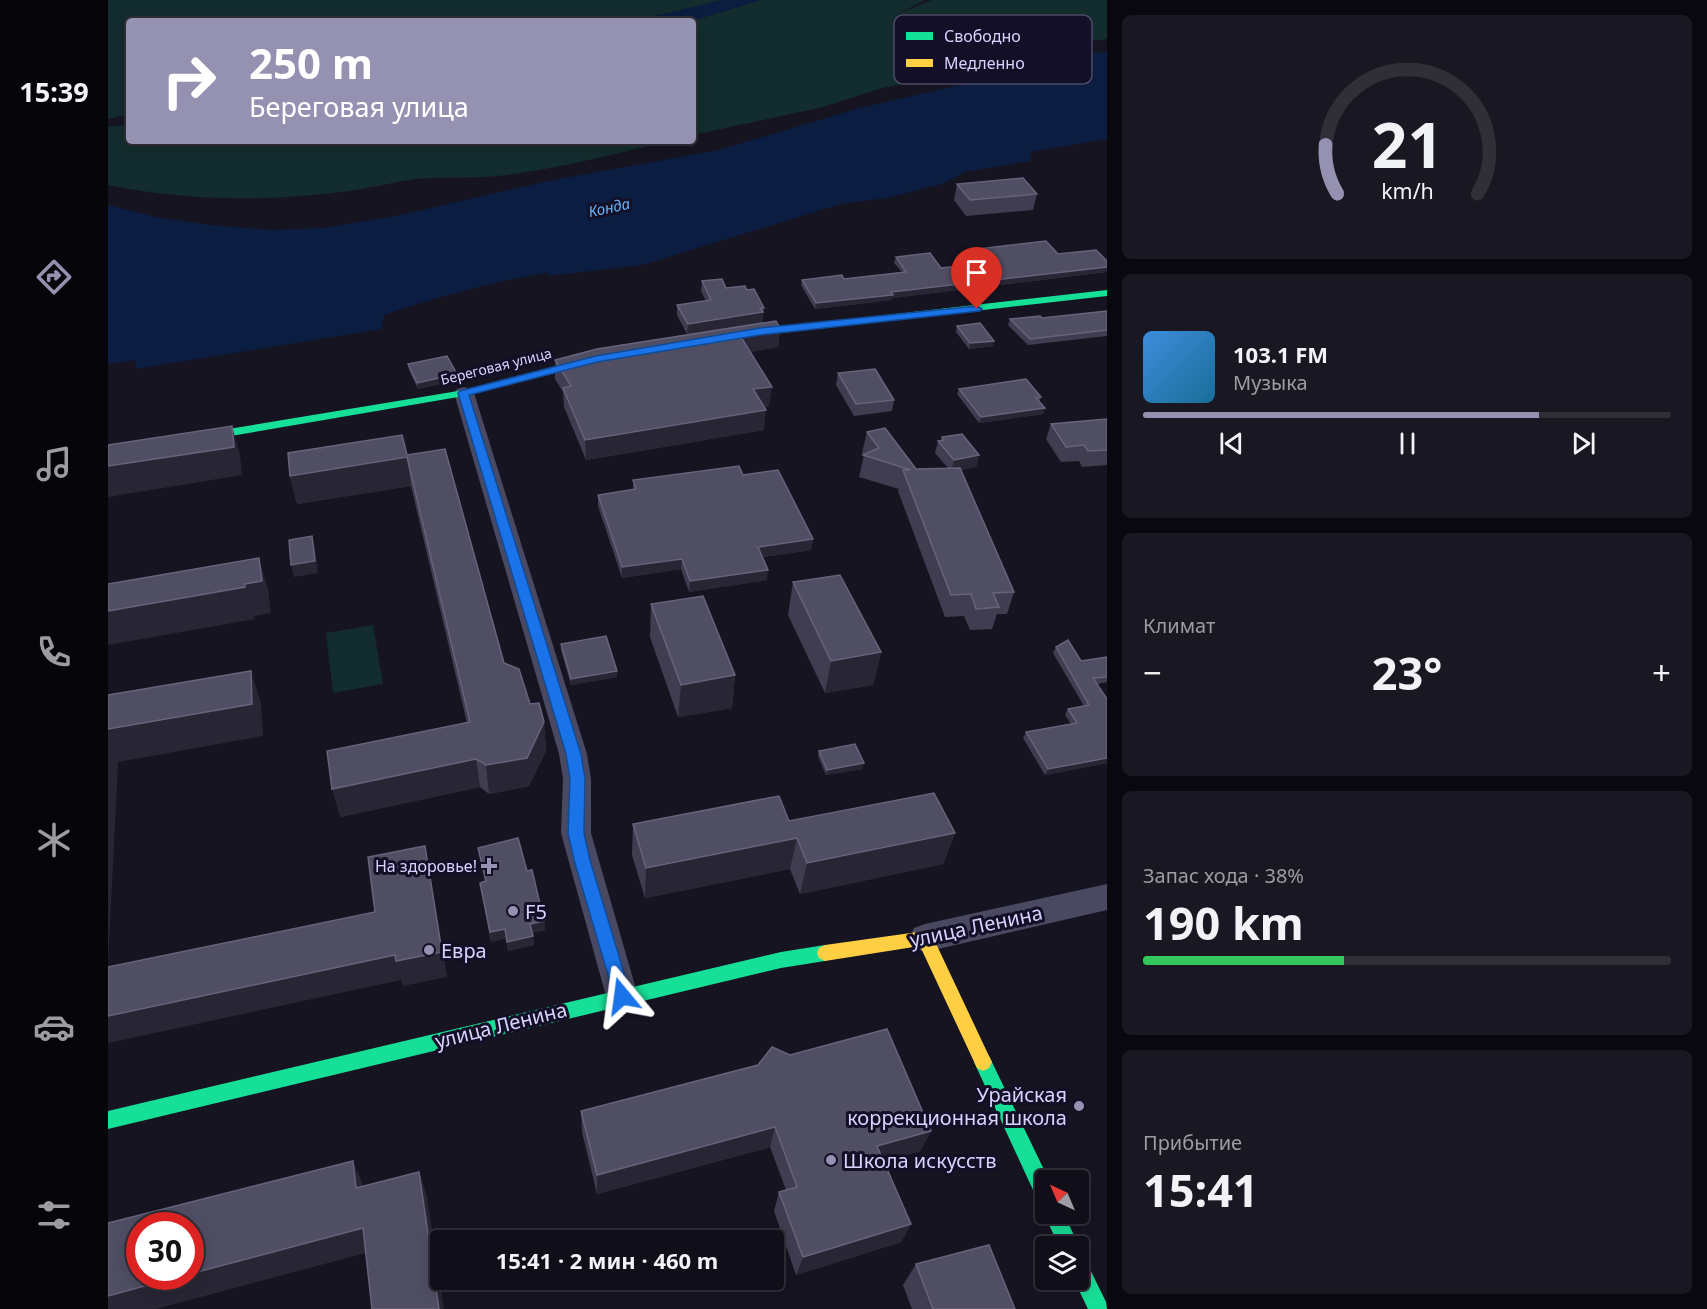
<!DOCTYPE html>
<html lang="ru">
<meta charset="utf-8">
<style>
body{margin:0;font-family:"Noto Sans",sans-serif;background:#191822;color:#f1f3f6;height:100vh;display:flex;flex-direction:column;font-size:22px;white-space:nowrap}
*{box-sizing:border-box;margin:0}
p{font-size:20px;color:#9c9ca2}
.icon{flex:none;width:33px;height:33px;fill:none;stroke:currentColor;stroke-width:2;stroke-linecap:round;stroke-linejoin:round}
.map{position:relative;flex:1;overflow:hidden}
.panel{display:flex;flex-direction:column;gap:15px;padding:15px;background:#09080e;width:600px}
.panel>*{flex:none}
.banner{position:absolute;left:18px;top:18px;width:570px;height:126px;border-radius:6px;box-shadow:0 3px 15px #0003,0 0 0 2px #302f38;background:#9591b1;color:#fff;overflow:hidden}
.needle{width:39px;rotate:316deg}
.fabs{position:absolute;left:927px;top:1170px;display:grid;gap:12px}
.fabs a{display:grid;place-items:center;width:54px;height:54px;border-radius:6px;background:#100f19;box-shadow:0 3px 15px #0003,0 0 0 2px #302f38;font-size:30px}
.speed{position:absolute;left:18px;top:1212px;display:flex;gap:12px;font-size:30px;font-weight:700;text-align:center}
.speed>*{display:grid;place-content:center;width:78px;height:78px;border-radius:50%;background:#100f19;box-shadow:0 3px 15px #0003,0 0 0 2px #302f38;line-height:1}
.speed .limit{border:9px solid #d22;background:#fff;color:#111}
.pin{position:absolute;display:grid;place-items:center;width:51px;height:51px;color:#fff;margin:-62px -26px;border-radius:50% 50% 50% 0;rotate:-45deg;box-shadow:0 0 6px #0007}
.pin .icon{rotate:45deg}
.me{position:absolute;width:66px;margin:-33px;rotate:344deg;stroke-linejoin:round;filter:drop-shadow(0 0 4px #0008)}
.turn{display:flex;align-items:center;gap:21px;height:126px;padding:0 24px;font-size:27px}
.turn .icon{width:78px;height:78px;stroke-width:2.5}
.turn b{display:block;font-size:42px;line-height:51px}
.big{font-size:45px;font-weight:700;line-height:1.1}
.panel .tile{flex:1;display:flex;flex-direction:column;justify-content:center;gap:9px;min-width:0;padding:0 21px;border-radius:9px;background:#191822}
.panel .dial{align-items:center;gap:0}
.dial svg{height:156px;overflow:visible;fill:none;stroke:#302f38;stroke-width:7;stroke-linecap:round;text-anchor:middle}
.dial text{fill:#f1f3f6;stroke:none}
.song{display:flex;align-items:center;gap:18px}
.cover{width:72px;height:72px;border-radius:9px;background:linear-gradient(135deg,hsl(210 70% 55%),hsl(200 70% 35%))}
.played{height:6px;border-radius:3px;background:linear-gradient(90deg,#9591b1 75%,#302f38 75%)}
.keys{display:flex;justify-content:space-around;direction:ltr}
.heat{display:flex;justify-content:space-between;align-items:center;font-size:33px;direction:ltr}
.charge{height:9px;border-radius:4px;background:linear-gradient(90deg,#34c759 38%,#302f38 0)}
.trip{position:absolute;left:322px;top:1230px;width:354px;height:60px;border-radius:6px;background:#100f19;box-shadow:0 3px 15px #0003,0 0 0 2px #302f38;font-weight:700;line-height:60px;text-align:center}
main{display:flex;flex:1;min-height:0}
.tabs{display:flex;flex-direction:column;width:108px;justify-content:space-around;align-items:center;background:#06060a;color:#9c9ca2}
.tabs .icon{width:42px;height:42px}
.tabs .current{color:#9591b1}
.tabs b{font-size:27px;color:#f1f3f6}
.map>svg:first-child{display:block}
.green{fill:#132c2d}
.water{fill:#0b1e41}
.lines{fill:none;stroke-linecap:round;stroke-linejoin:round}
.street{fill:#4a4962;fill-rule:evenodd}
.fast{fill:#16e098;fill-rule:evenodd}
.slow{fill:#ffcf43;fill-rule:evenodd}
.wall{fill:#403d50}
.shaded-wall{fill:#282635}
.building{fill:#504e63;stroke:#66637b;stroke-width:1.5}
.route{fill:#1a73e8;stroke:#114b97;stroke-width:1.5}
.poi-dot{fill:#9591b1;stroke:#130f26;stroke-width:2}
.labels{text-anchor:middle;dominant-baseline:central;stroke-width:6;stroke-linejoin:round;paint-order:stroke}
.far-street-label{font-size:14px;fill:#d9d4ff;stroke:#130f26}
.far-water-label{font-size:15px;font-style:italic;fill:#62b6ff;stroke:#130f26}
.poi-label{font-size:16px;fill:#d9d4ff;stroke:#130f26;text-anchor:end}
.near-poi-label{font-size:20px;fill:#d9d4ff;stroke:#130f26;text-anchor:start}
.near-street-label{font-size:20px;fill:#d9d4ff;stroke:#130f26}
.key{fill:#130f26;stroke:#4e4a67;stroke-width:1.5}
.key-label{font-size:16px;fill:#d9d4ff}
</style>
<main>
<nav class="tabs">
<b>15:39</b>
<svg class="icon current" aria-label="directions" viewBox="0 0 24 24"><path d="M12 3l9 9-9 9-9-9zM9 14v-3h6M13 9l2 2-2 2"/></svg>
<svg class="icon" aria-label="music" viewBox="0 0 24 24"><path d="M9 18V5l10-2v13"/><circle cx="6" cy="18" r="3"/><circle cx="16" cy="16" r="3"/></svg>
<svg class="icon" aria-label="phone" viewBox="0 0 24 24"><path d="M5 4h4l2 5-3 2q2 4 5 5l2-3 5 2v4C11 20 4 13 5 4z"/></svg>
<svg class="icon" aria-label="climate" viewBox="0 0 24 24"><path d="M12 3v18M4 7l16 10M4 17L20 7"/></svg>
<svg class="icon" aria-label="car" viewBox="0 0 24 24"><path d="M5 17H2v-5l4-1 3-4h7l3 4 3 1v5h-3M9 17h6M6 11h13"/><circle cx="7" cy="17" r="2"/><circle cx="17" cy="17" r="2"/></svg>
<svg class="icon" aria-label="filters" viewBox="0 0 24 24"><path d="M4 7h16M4 17h16"/><circle cx="9" cy="7" r="2"/><circle cx="15" cy="17" r="2"/></svg>
</nav>
<div class="map">
<svg width="999" height="1309" viewBox="0 0 999 1309">
<rect width="100%" height="100%" fill="#161421"/>
<g class="green">
<polygon points="0,0 615,0 526,21 21,21 21,114 0,119"/>
<polygon points="652,0 817,0 790,14 824,0 999,0 999,39 950,45 894,65 774,88 715,107 585,135 584,21"/>
<path d="M21 124V141H560C505 155 448 169 390 176 363 179 335 176 308 179 286 182 263 188 241 191 160 202 80 201 0 185V127Z"/>
<polygon points="265,625 275,684 225,693 218,633"/>
</g>
<g class="water">
<polygon points="615,0 652,0 584,21 526,21"/>
<path d="M999 51V139L923 152 922 161 857 172 834 184 779 198 733 204 534 265 441 276 438 273C382 282 330 297 276 315L273 329 28 369V360L0 364V205L48 217 102 225 164 230 215 228 288 216 445 180 611 150 748 109Z"/>
</g>
<g class="lines">
<g class="street">
<polygon points="356,387 363,389 366,393 479,754 483,779 483,833 530,996 525,1007 514,1011 503,1007 498,996 453,833 455,779 451,754 346,393 349,389"/>
<polygon points="999,884 999,910 817,952 806,948 801,938 806,928 817,924"/>
</g>
<g class="fast">
<polygon points="999,290 999,296 629,338 624,335 629,332"/>
<polygon points="490,356 494,357 494,361 356,396 0,457 0,449 356,390"/>
<polygon points="717,945 723,948 725,953 723,958 717,961 673,968 0,1129 0,1111 673,952"/>
<polygon points="875,1053 881,1056 941,1180 938,1180 938,1205 931,1203 866,1062 869,1056"/>
<polygon points="938,1211 938,1214 956,1214 971,1246 970,1247 951,1246 936,1214"/>
<polygon points="970,1256 977,1259 998,1302 999,1309 980,1309 966,1280 970,1280"/>
</g>
<polygon class="slow" points="817,931 823,933 881,1056 884,1062 881,1068 875,1071 869,1068 812,946 717,961 711,958 709,953 711,948 717,945"/>
</g>
<g class="wall">
<polygon points="849,184 929,194 925,210 858,216 846,200"/>
<polygon points="869,249 950,254 999,261 999,272 784,298 784,300 707,309 693,285 694,280 736,279 794,272 786,263 788,257 833,268 874,263 868,255"/>
<polygon points="594,281 618,288 639,290 656,308 654,323 579,334 569,315 569,305 598,301 593,291"/>
<polygon points="999,311 999,336 920,345 900,325 902,319 934,318"/>
<polygon points="849,326 885,346 861,349 848,332"/>
<polygon points="672,328 670,347 642,352 661,406 656,407 656,430 478,460 456,407 455,392 447,379 447,360"/>
<polygon points="300,364 349,374 349,380 310,389 301,370"/>
<polygon points="730,373 786,400 784,411 746,416 728,385"/>
<polygon points="851,389 933,397 931,402 937,408 935,414 871,423 849,394"/>
<polygon points="999,419 999,465 974,467 971,461 953,462 938,439 943,424"/>
<polygon points="759,432 808,469 840,468 827,453 830,441 833,441 834,437 871,455 868,467 853,470 906,592 899,614 889,614 884,629 862,630 856,616 837,617 790,491 791,489 751,477 756,455 754,453"/>
<polygon points="299,455 396,663 422,704 436,722 438,751 421,786 381,794 372,787 232,817 359,723 303,486 189,504 182,476"/>
<polygon points="635,475 705,539 703,550 655,557 659,580 581,592 573,569 514,578 490,506 490,495 525,490 525,480"/>
<polygon points="685,582 773,652 765,685 717,693 680,615"/>
<polygon points="543,604 627,675 624,708 570,717 542,637"/>
<polygon points="453,644 509,677 463,685 453,650"/>
<polygon points="948,647 973,661 999,657 999,682 989,684 999,699 999,763 937,775 915,738 918,732 963,724 957,715 960,709 976,706 945,653"/>
<polygon points="711,751 756,763 754,769 718,775 710,756"/>
<polygon points="681,821 847,833 835,864 692,894 682,869 537,898 524,855 525,824"/>
<polygon points="370,848 419,871 436,921 437,930 424,933 426,945 400,951 398,938 383,942 372,883 377,881"/>
<polygon points="473,1111 823,1131 812,1151 775,1161 803,1224 793,1242 688,1275 666,1211 671,1192 678,1190 662,1147 489,1194 474,1132"/>
<polygon points="808,1264 907,1309 804,1309 795,1285"/>
</g>
<g class="shaded-wall">
<polygon points="999,267 999,272 784,298 784,300 707,309 708,303 783,292"/>
<polygon points="655,312 654,323 579,334 580,324"/>
<polygon points="672,328 670,347 629,354 631,334"/>
<polygon points="886,341 885,346 861,349 862,343"/>
<polygon points="349,374 349,380 310,389 309,383"/>
<polygon points="664,387 661,406 643,409 645,389"/>
<polygon points="937,408 935,414 871,423 873,417"/>
<polygon points="658,410 656,430 478,460 477,440"/>
<polygon points="124,426 132,455 134,475 0,497 0,466"/>
<polygon points="871,455 868,467 843,472 846,460"/>
<polygon points="299,457 303,486 189,504 182,476"/>
<polygon points="204,536 207,548 210,573 186,577 183,565"/>
<polygon points="705,539 703,550 649,558 650,547"/>
<polygon points="151,558 160,590 163,613 146,616 147,619 0,645 0,611 137,584"/>
<polygon points="574,559 573,569 514,578 514,567"/>
<polygon points="660,570 659,580 581,592 582,581"/>
<polygon points="773,652 765,685 717,693 723,661"/>
<polygon points="143,671 153,703 155,736 10,762 0,963 0,729"/>
<polygon points="509,671 509,677 463,685 463,679"/>
<polygon points="627,675 624,708 570,717 573,685"/>
<polygon points="436,722 438,751 421,786 381,794 378,765"/>
<polygon points="999,758 999,763 937,775 940,769"/>
<polygon points="368,759 372,787 232,817 224,789"/>
<polygon points="756,763 754,769 718,775 719,770"/>
<polygon points="847,833 835,864 692,894 699,863"/>
<polygon points="689,838 682,869 537,898 538,868"/>
<polygon points="317,846 322,872 339,977 295,986 293,980 0,1043 0,1016 287,955"/>
<polygon points="436,921 437,930 423,933 422,924"/>
<polygon points="397,929 398,938 383,942 382,932"/>
<polygon points="425,936 426,945 400,951 399,942"/>
<polygon points="667,1127 662,1147 489,1194 489,1175"/>
<polygon points="823,1131 812,1151 760,1165 769,1146"/>
<polygon points="245,1161 255,1185 258,1212 248,1188"/>
<polygon points="311,1172 319,1196 336,1309 331,1309"/>
<polygon points="803,1224 793,1242 688,1275 695,1257"/>
<polygon points="255,1228 265,1251 48,1309 0,1309 0,1296 73,1276 82,1276 82,1274"/>
</g>
<g class="building">
<polygon points="915,178 929,194 862,200 849,184"/>
<polygon points="938,241 950,254 988,250 999,261 999,267 783,292 785,295 708,303 694,280 734,275 736,279 798,272 788,257 822,253 833,268 880,263 869,249"/>
<polygon points="614,279 618,288 637,286 639,290 646,289 656,308 652,308 655,312 580,324 569,305 603,300 594,281"/>
<polygon points="999,311 999,330 922,339 902,319 932,316 934,318"/>
<polygon points="668,321 672,328 631,334 664,387 645,389 658,410 477,440 455,388 463,386 447,360 489,349"/>
<polygon points="872,323 886,341 862,343 849,326"/>
<polygon points="339,356 349,374 309,383 300,364"/>
<polygon points="767,369 786,400 748,404 730,373"/>
<polygon points="918,379 933,397 928,398 937,408 873,417 851,389"/>
<polygon points="999,419 999,450 980,451 976,445 958,447 943,424"/>
<polygon points="124,426 126,447 0,466 0,445"/>
<polygon points="777,428 808,469 852,468 906,592 885,593 891,607 868,609 863,594 843,595 795,470 803,470 755,455 771,448 759,432"/>
<polygon points="854,434 871,455 846,460 830,441 836,440 834,437"/>
<polygon points="294,435 299,455 337,449 396,663 411,669 422,704 431,703 436,722 419,758 378,765 368,759 224,789 219,751 362,722 299,457 182,476 180,453"/>
<polygon points="631,466 635,475 670,470 705,539 650,547 660,570 582,581 574,559 514,567 490,495 528,489 525,480"/>
<polygon points="204,536 207,561 183,565 181,540"/>
<polygon points="151,558 154,581 137,584 137,587 0,611 0,584"/>
<polygon points="732,575 773,652 723,661 685,582"/>
<polygon points="595,596 627,675 573,685 543,604"/>
<polygon points="498,636 509,671 463,679 453,644"/>
<polygon points="960,640 973,661 999,657 999,677 985,678 999,699 999,758 940,769 918,732 969,723 960,709 981,705 948,647"/>
<polygon points="143,671 144,704 0,729 0,695"/>
<polygon points="747,744 756,763 719,770 711,751"/>
<polygon points="826,793 847,833 699,863 689,838 538,868 525,824 671,796 681,821"/>
<polygon points="410,838 419,871 424,870 436,921 422,924 425,936 399,942 397,929 382,932 372,883 378,881 370,848"/>
<polygon points="317,846 334,952 288,961 287,955 0,1016 0,967 267,912 260,857"/>
<polygon points="779,1029 823,1131 769,1146 803,1224 695,1257 671,1192 689,1187 667,1127 489,1175 473,1111 650,1065 664,1047 682,1055"/>
<polygon points="245,1161 248,1188 311,1172 331,1309 264,1309 255,1228 82,1274 82,1226 32,1226 32,1276 73,1276 0,1296 0,1223"/>
<polygon points="881,1245 907,1309 825,1309 808,1264"/>
</g>
<polygon class="route" points="869,306 874,309 872,311 652,335 489,362 361,395 473,754 477,779 476,833 482,860 523,996 520,1002 514,1004 508,1002 466,860 460,833 462,779 458,754 350,393 352,391 488,356 652,328"/>
<g class="poi-dot">
<path d="M378 857h6v6h6v6h-6v6h-6v-6h-6v-6h6z"/>
<circle cx="405" cy="911" r="6"/>
<circle cx="321" cy="950" r="6"/>
<circle cx="971" cy="1106" r="6"/>
<circle cx="723" cy="1160" r="6"/>
</g>
<g class="labels">
<g class="far-street-label">
<text transform="translate(388 366) rotate(-14)">Береговая улица</text>
</g>
<g class="far-water-label">
<text transform="translate(501 207) rotate(-12)">Конда</text>
</g>
<g class="poi-label">
<text x="369" y="866">На здоровье!</text>
</g>
<g class="near-poi-label">
<text x="417" y="911">F5</text>
<text x="333" y="950">Евра</text>
<text x="959" y="1094" text-anchor="end">Урайская<tspan x="959" dy="23">коррекционная школа</tspan></text>
<text x="735" y="1160">Школа искусств</text>
</g>
<g class="near-street-label">
<text transform="translate(868 926) rotate(-12)">улица Ленина</text>
<text transform="translate(393 1025) rotate(-14)">улица Ленина</text>
</g>
</g>
<rect x="786" y="15" width="198" height="69" rx="9" class="key"/>
<rect x="798" y="32" width="27" height="8" fill="#16e098"/>
<rect x="798" y="59" width="27" height="8" fill="#ffcf43"/>
<g class="key-label">
<text x="836" y="42">Свободно</text>
<text x="836" y="69">Медленно</text>
</g>
</svg>
<div class="fabs">
<a><svg class="needle" viewBox="-14 -14 28 28"><path d="M0-13l5 13h-10z" fill="#e53935"/><path d="M0 13l5-13h-10z" fill="#9c9ca2"/></svg></a>
<a><svg class="icon" aria-label="layers" viewBox="0 0 24 24"><path d="M12 4l9 5-9 5-9-5zM3 14l9 5 9-5"/></svg></a>
</div>
<div class="speed"><div class="limit">30</div></div>
<div class="pin" style="left:869px;top:309px;background:#d93025"><svg class="icon" aria-label="arrive" viewBox="0 0 24 24"><path d="M6 21V4h12l-3 4 3 4H6"/></svg></div>
<svg class="me" style="left:514px;top:996px" viewBox="-20 -20 40 40"><path d="M0-17L14 15 0 8-14 15z" fill="#1a73e8" stroke="#fff" stroke-width="4"/></svg>
<div class="trip">15:41 · 2 мин · 460 m</div>
<div class="banner">
<div class="turn"><svg class="icon" aria-label="right" viewBox="0 0 24 24"><path d="M7 20v-9h11M14 6l5 5-5 5"/></svg><div><b>250 m</b>Береговая улица</div></div>
</div>
</div>
<section class="panel">
<div class="tile dial"><svg viewBox="0 0 100 80">
<path d="M14 69A42 42 0 1 1 86 69"/>
<path d="M14 69A42 42 0 0 1 8 44" stroke="#9591b1"/>
<text x="50" y="56" font-size="32" font-weight="700">21</text>
<text x="50" y="72" font-size="11">km/h</text>
</svg></div>
<div class="tile">
<div class="song"><i class="cover"></i><div><b>103.1 FM</b><p>Музыка</p></div></div>
<div class="played"></div>
<div class="keys"><svg class="icon" aria-label="previous" viewBox="0 0 24 24"><path d="M18 5L8 12l10 7zM5 5v14"/></svg><svg class="icon" aria-label="pause" viewBox="0 0 24 24"><path d="M8 5v14M16 5v14"/></svg><svg class="icon" aria-label="next" viewBox="0 0 24 24"><path d="M6 5l10 7-10 7zM19 5v14"/></svg></div>
</div>
<div class="tile"><p>Климат</p>
<div class="heat"><a>−</a><b class="big">23°</b><a>+</a></div>
</div>
<div class="tile"><p>Запас хода · 38%</p><b class="big">190 km</b><div class="charge"></div></div>
<div class="tile"><p>Прибытие</p><b class="big">15:41</b></div>
</section>
</main>
